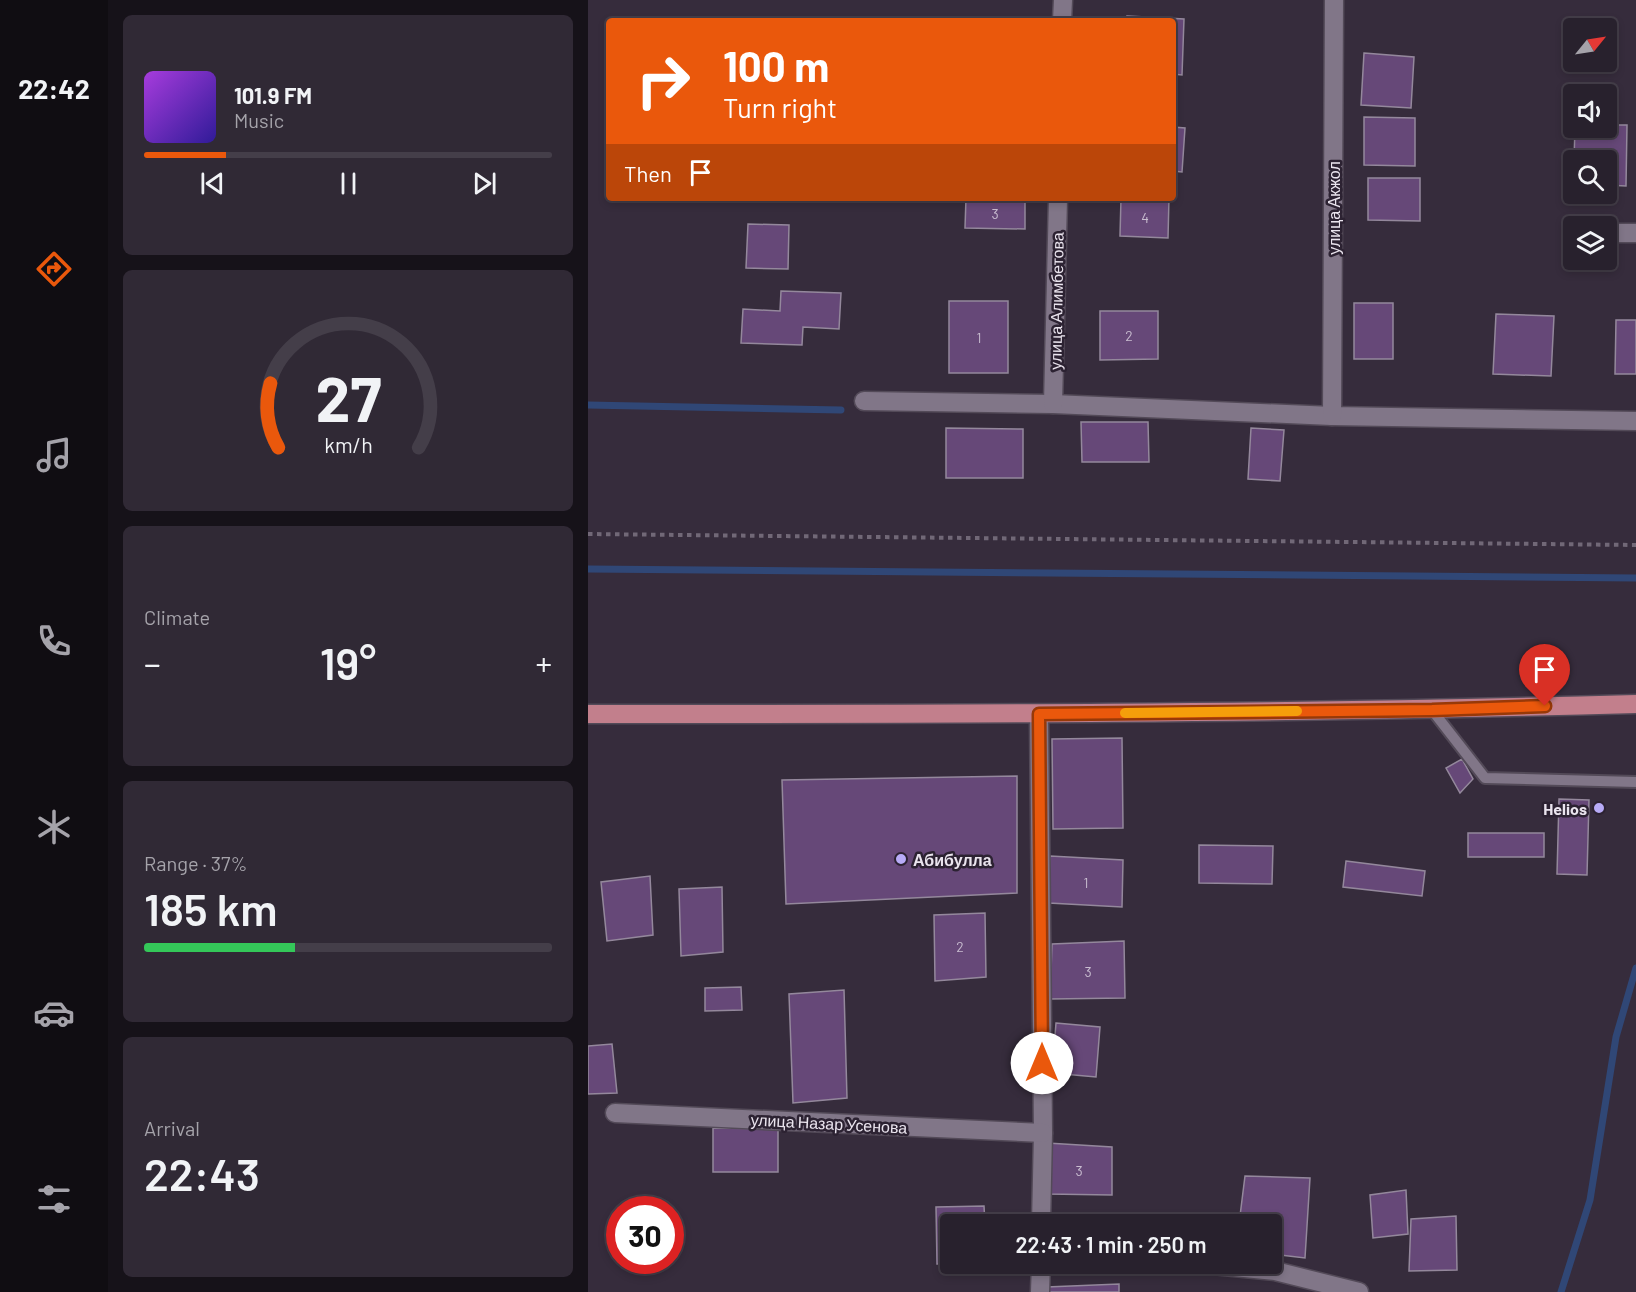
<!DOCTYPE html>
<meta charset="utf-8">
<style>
body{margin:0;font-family:Barlow,sans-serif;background:#302935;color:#f1f3f6;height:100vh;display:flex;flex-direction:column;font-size:22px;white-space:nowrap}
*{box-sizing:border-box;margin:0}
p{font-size:20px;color:#a5a3aa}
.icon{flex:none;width:33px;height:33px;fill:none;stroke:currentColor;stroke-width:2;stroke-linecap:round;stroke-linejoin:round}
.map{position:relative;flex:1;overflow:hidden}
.side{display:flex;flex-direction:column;gap:15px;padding:15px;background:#161219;width:480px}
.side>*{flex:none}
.banner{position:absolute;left:18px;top:18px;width:570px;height:183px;border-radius:6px;box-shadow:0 3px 9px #0003,0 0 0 2px #443e49;background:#ea580c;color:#fff;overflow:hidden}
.needle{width:39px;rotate:60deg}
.fabs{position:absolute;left:975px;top:18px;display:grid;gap:12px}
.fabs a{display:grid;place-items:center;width:54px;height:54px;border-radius:6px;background:#28212d;box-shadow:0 3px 9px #0003,0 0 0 2px #443e49;font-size:30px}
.speed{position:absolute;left:18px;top:1196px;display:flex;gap:12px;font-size:30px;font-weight:700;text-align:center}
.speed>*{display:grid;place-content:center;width:78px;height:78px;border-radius:50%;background:#28212d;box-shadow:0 3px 9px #0003,0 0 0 2px #443e49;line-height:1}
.speed .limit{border:9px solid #d22;background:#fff;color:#111}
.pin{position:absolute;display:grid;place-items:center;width:51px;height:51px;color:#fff;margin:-62px -26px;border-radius:50% 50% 50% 0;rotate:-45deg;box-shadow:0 0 6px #0007}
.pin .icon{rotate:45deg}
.me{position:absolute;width:66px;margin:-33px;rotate:0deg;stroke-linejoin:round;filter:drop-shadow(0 0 4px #0008)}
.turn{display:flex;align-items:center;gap:21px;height:126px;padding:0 18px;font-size:27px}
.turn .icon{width:78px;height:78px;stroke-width:2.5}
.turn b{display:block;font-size:42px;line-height:51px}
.then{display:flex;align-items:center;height:57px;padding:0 18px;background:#0003;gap:12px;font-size:22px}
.big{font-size:45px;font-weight:600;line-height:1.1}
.side .tile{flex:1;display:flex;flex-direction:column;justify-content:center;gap:9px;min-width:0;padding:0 21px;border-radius:9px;background:#302935}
.side .dial{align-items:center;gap:0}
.dial svg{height:156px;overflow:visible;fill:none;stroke:#443e49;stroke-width:7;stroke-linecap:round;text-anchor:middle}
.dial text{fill:#f1f3f6;stroke:none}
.song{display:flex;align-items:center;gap:18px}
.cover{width:72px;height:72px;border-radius:9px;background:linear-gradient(135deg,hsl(280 70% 55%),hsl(250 70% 35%))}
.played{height:6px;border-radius:3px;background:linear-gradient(90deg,#ea580c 20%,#443e49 20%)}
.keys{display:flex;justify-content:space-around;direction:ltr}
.heat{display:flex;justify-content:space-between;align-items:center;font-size:33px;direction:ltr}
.charge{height:9px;border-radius:4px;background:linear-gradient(90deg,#34c759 37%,#443e49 0)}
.trip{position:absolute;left:352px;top:1214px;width:342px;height:60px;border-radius:6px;background:#28212d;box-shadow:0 3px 9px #0003,0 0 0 2px #443e49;font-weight:600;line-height:60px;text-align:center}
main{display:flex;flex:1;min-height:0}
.tabs{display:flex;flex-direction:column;width:108px;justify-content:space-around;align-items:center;background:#100d12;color:#a5a3aa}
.tabs .icon{width:42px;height:42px}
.tabs .current{color:#ea580c}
.tabs b{font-size:27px;color:#f1f3f6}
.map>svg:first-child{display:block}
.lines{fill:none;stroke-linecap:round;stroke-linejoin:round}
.stream{stroke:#304776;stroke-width:7}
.building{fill:#664878;stroke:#94889c;stroke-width:1.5}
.lane-casing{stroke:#534a58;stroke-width:14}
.street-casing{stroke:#534a58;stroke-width:21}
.primary-casing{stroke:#534a58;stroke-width:21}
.path{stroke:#716877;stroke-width:4;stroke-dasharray:4.5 4.5;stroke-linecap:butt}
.lane{stroke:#817688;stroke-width:10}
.street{stroke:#817688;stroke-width:18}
.primary{stroke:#c27f8c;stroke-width:18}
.route-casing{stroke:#983908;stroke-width:15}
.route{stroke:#ea580c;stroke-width:10}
.slow{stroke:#f59e0b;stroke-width:10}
.poi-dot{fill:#b8abf7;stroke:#2c2232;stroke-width:2}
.labels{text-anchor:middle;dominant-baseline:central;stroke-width:5;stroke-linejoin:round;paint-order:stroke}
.number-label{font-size:14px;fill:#c9bdd0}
.street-label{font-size:16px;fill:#eae4ee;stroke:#2c2232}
.poi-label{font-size:16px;font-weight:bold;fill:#eae4ee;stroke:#2c2232;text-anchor:end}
</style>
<main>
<nav class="tabs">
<b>22:42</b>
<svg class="icon current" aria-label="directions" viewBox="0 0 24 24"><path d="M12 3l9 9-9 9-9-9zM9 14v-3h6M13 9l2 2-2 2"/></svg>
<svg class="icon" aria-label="music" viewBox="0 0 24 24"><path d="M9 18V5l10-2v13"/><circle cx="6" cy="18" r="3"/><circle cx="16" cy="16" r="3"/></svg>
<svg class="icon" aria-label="phone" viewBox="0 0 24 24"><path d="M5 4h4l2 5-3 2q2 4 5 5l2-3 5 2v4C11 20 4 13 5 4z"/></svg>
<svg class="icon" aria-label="climate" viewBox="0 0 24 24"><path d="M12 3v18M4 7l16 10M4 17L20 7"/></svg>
<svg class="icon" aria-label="car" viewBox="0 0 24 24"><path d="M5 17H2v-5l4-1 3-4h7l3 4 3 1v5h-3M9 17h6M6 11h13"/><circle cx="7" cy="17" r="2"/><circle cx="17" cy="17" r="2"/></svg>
<svg class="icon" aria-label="filters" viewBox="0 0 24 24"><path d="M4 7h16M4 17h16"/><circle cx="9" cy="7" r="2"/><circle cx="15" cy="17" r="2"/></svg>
</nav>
<section class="side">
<div class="tile">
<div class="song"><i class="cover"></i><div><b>101.9 FM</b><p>Music</p></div></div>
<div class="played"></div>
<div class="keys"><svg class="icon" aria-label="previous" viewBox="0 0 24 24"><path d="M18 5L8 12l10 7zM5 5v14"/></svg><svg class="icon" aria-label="pause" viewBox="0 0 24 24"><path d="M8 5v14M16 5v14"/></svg><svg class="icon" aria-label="next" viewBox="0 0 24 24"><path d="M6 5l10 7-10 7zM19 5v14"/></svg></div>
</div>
<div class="tile dial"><svg viewBox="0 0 100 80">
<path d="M14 69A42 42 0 1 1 86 69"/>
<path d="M14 69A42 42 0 0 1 10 36" stroke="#ea580c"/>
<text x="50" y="56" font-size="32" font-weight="700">27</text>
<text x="50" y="72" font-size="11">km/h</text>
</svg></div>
<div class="tile"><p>Climate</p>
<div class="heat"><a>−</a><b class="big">19°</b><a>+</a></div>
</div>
<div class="tile"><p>Range · 37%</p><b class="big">185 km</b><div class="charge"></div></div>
<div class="tile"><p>Arrival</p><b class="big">22:43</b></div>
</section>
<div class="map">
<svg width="1048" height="1292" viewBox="0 0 1048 1292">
<rect width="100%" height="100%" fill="#362c3c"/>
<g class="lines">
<g class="stream">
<polyline points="0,405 253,410"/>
<polyline points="0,569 1048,578"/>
<polyline points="973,1292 1002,1200 1028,1037 1048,968"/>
</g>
</g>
<g class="building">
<polygon points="539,16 596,19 594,75 585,74 585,21 539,21"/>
<polygon points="776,53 826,57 823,108 773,105"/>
<polygon points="776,117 827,118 827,166 776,165"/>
<polygon points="1018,125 1039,125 1038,186 1018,185 1018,160 986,160 987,128 1018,128"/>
<polygon points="585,127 597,128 594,172 585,171"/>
<polygon points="780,178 832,178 832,221 780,220"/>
<polygon points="378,198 437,198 437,229 377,228"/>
<polygon points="533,198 581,198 580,238 532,236"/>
<polygon points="160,224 201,225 200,269 158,268"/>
<polygon points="193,291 253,293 251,329 215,327 214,345 153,343 155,309 192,311"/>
<rect x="361" y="301" width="59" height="72"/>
<rect x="766" y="303" width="39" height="56"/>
<polygon points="512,311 570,311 570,359 512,360"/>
<polygon points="908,314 966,316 963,376 905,374"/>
<polygon points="1028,320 1048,320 1048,374 1027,374"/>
<polygon points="493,422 560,422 561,462 494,462"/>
<polygon points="358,428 435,429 435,478 358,478"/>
<polygon points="663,428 696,430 692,481 660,479"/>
<polygon points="534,738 535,828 465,829 464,739"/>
<polygon points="874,759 885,779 872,793 858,768"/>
<polygon points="429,776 429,893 198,904 194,780"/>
<polygon points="971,799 1001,800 999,875 969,874"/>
<rect x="880" y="833" width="76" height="24"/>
<polygon points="611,845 685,846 684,884 611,883"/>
<polygon points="462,856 535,860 534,907 461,903"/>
<polygon points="758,861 837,871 834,896 755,887"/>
<polygon points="62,876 65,935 19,941 13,882"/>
<polygon points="134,887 135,952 93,956 91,889"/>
<polygon points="397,913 398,977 347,981 346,915"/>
<polygon points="536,941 537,998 462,999 464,944"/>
<polygon points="153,987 154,1010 117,1011 117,988"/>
<polygon points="256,990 259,1098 205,1103 201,994"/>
<polygon points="468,1023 512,1027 508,1077 464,1073"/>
<polygon points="24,1044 29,1093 0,1094 0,1046"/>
<polygon points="125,1128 190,1129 190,1172 125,1172"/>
<polygon points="459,1143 524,1147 524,1195 459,1194"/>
<polygon points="657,1176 722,1178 717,1258 684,1254 684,1224 651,1224"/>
<polygon points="818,1190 820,1234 785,1238 782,1195"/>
<polygon points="396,1206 397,1224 363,1224 363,1263 394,1263 349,1264 348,1207"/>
<polygon points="868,1216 869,1270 821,1271 823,1219"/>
<polygon points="531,1284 531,1292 459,1292 459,1287"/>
</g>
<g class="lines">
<defs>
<polyline id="lane" points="844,710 897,778 1048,782"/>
<g id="street">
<polyline points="474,21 475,0"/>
<polyline points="1018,233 1048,233"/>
<polyline points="276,401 465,404 744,416 1048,421"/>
<polyline points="465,404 470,198"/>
<polyline points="744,416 746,0"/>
<polyline points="451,714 455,1133 453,1224"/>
<polyline points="27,1113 455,1133"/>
<polyline points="604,1263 687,1271 771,1292"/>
<polyline points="452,1292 453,1263"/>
</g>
<path id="primary" d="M0 714C349 714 699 714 1048 704"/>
</defs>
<use href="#lane" class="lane-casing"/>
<use href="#street" class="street-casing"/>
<use href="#primary" class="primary-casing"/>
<polyline class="path" points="0,534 1048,545"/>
<use href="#lane" class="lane"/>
<use href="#street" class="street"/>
<use href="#primary" class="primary"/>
</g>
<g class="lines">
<defs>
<polyline id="route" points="454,1063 451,714 844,710 957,706"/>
</defs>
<use href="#route" class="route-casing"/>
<use href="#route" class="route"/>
<polyline class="slow" points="537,713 709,711"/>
</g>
<g class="poi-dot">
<circle cx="1011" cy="808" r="6"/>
<circle cx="313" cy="859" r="6"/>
</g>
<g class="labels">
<g class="number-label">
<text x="407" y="213">3</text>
<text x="557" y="217">4</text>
<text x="541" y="335">2</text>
<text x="391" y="337">1</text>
<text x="498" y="882">1</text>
<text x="372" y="946">2</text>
<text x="500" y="971">3</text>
<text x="491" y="1170">3</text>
</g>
<g class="street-label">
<text transform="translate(745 208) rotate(-90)">улица Акжол</text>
<text transform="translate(468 301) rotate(-89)">улица Алимбетова</text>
<text transform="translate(241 1123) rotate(3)">улица Назар Усенова</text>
</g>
<g class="poi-label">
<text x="999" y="808">Helios</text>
<text x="325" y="859" text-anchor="start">Абибулла</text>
</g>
</g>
</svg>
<div class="fabs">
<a><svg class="needle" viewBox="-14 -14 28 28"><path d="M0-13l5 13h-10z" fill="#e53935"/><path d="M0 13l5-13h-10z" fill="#a5a3aa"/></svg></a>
<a><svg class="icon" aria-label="sound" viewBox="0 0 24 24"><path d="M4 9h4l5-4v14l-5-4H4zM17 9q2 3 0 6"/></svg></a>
<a><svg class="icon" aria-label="search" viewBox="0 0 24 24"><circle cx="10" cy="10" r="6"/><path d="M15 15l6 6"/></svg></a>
<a><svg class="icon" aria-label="layers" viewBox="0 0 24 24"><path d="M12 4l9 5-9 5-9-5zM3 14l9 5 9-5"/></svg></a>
</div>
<div class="speed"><div class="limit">30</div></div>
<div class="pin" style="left:957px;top:706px;background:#d93025"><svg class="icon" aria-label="arrive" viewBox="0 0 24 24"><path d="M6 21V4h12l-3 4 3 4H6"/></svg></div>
<svg class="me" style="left:454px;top:1063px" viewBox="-20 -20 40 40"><circle r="19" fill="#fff"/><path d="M0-13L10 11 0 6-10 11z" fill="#ea580c"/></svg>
<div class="trip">22:43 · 1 min · 250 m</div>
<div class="banner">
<div class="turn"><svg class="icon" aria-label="right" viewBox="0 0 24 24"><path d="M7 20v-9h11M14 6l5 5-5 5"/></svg><div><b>100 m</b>Turn right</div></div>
<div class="then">Then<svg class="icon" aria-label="arrive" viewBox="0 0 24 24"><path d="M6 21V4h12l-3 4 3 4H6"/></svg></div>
</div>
</div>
</main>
